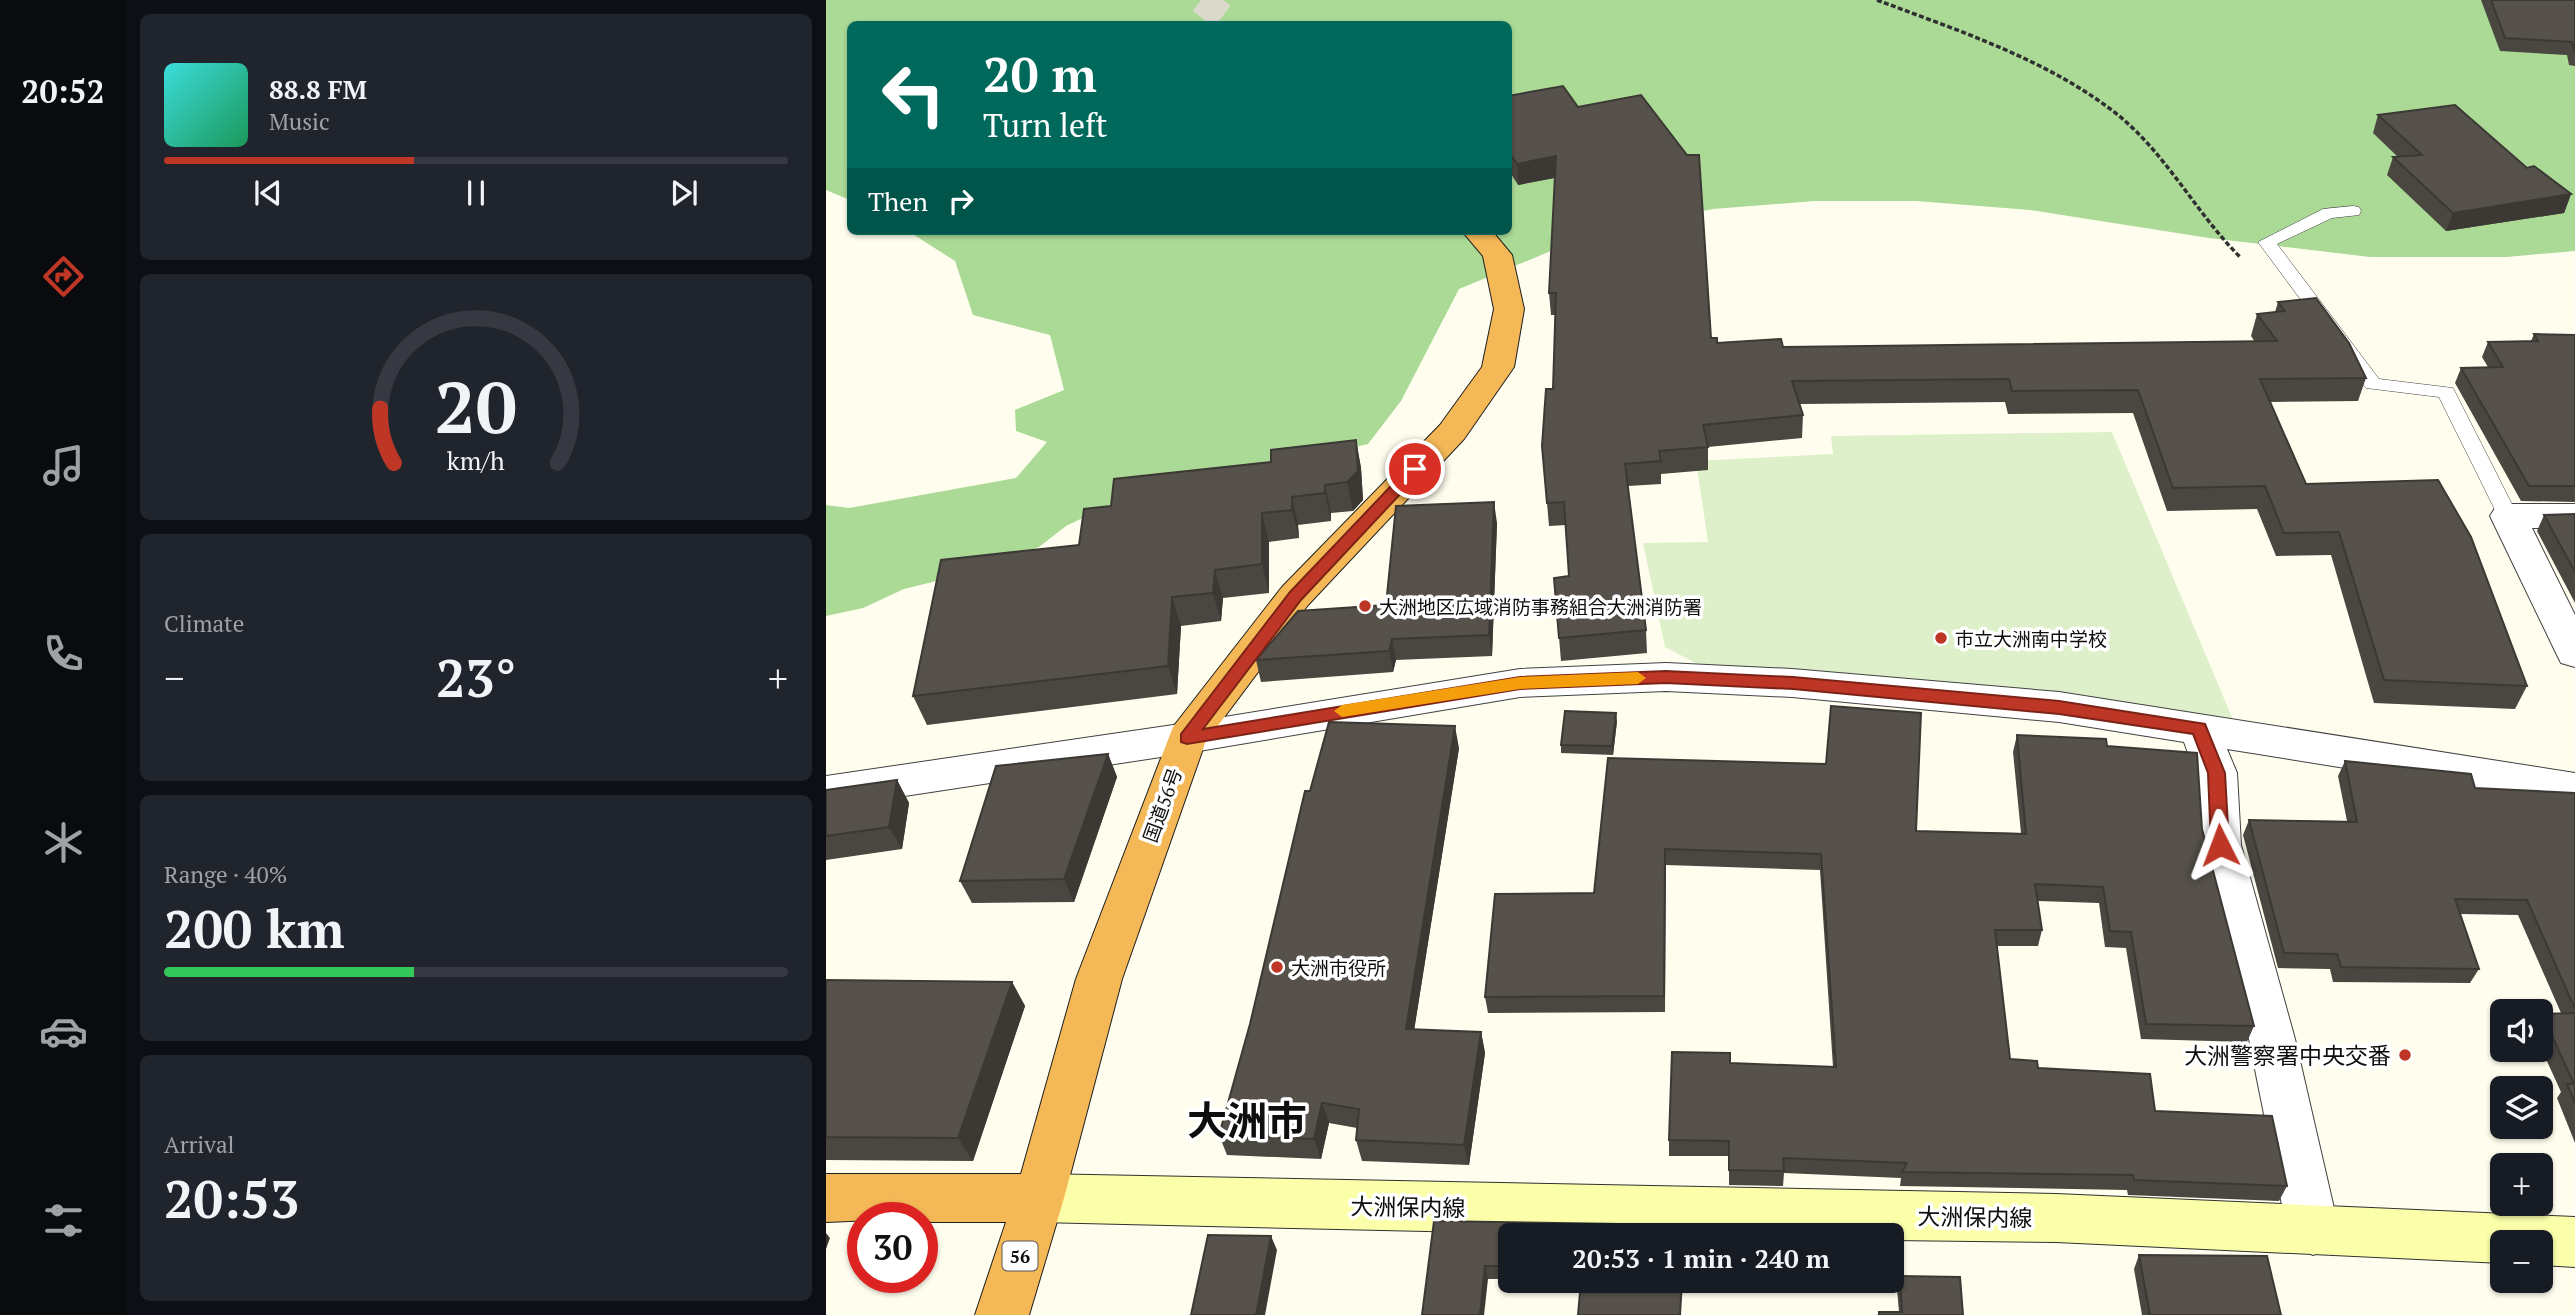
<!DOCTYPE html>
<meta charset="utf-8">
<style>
body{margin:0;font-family:"PT Serif","Noto Sans JP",serif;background:#20242c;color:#f1f3f6;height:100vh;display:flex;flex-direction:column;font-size:26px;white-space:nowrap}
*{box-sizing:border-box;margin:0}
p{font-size:23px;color:#9ea1a6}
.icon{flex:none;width:38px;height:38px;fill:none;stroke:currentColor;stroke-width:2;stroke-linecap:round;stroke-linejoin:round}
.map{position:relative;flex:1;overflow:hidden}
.sheet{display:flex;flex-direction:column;gap:14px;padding:14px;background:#0d0f14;width:700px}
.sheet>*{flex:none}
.guide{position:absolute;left:21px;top:21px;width:665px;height:214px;border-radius:10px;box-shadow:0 2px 5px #0004;background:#00695c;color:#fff;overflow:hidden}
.tools{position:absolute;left:1664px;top:999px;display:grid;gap:14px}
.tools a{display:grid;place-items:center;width:63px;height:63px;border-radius:10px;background:#171b24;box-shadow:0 2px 5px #0004;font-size:35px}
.speed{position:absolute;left:21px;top:1202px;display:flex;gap:14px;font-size:35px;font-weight:700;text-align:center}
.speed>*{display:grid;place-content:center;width:91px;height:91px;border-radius:50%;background:#171b24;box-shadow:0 2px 5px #0004;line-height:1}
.speed .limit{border:10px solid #d22;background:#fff;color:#111}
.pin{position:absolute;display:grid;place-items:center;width:60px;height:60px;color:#fff;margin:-30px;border:4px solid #fff;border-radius:50%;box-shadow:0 2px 7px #0007}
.me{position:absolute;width:77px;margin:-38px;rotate:357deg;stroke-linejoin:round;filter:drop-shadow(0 0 5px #0008)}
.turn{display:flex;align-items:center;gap:24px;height:147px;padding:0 21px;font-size:32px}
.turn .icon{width:91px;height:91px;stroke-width:2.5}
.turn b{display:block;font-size:49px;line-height:60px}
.then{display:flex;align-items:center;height:66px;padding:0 21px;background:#0003;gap:14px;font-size:26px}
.big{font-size:52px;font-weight:700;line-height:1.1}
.sheet .widget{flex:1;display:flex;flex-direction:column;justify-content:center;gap:10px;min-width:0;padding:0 24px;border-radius:10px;background:#20242c}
.sheet .dial{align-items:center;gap:0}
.dial svg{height:182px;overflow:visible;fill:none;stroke:#363941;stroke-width:7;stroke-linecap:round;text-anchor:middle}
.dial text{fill:#f1f3f6;stroke:none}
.song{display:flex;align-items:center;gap:21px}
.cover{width:84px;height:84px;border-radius:10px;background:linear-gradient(135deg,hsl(180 70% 55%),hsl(150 70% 35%))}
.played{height:7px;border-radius:4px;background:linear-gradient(90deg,#be3625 40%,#363941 40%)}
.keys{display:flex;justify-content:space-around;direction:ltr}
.heat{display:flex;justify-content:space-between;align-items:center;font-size:38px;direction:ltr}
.charge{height:10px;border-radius:5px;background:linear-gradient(90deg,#34c759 40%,#363941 0)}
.trip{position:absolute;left:672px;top:1223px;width:406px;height:70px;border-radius:10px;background:#171b24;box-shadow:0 2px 5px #0004;font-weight:700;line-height:70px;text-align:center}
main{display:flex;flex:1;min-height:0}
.tab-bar{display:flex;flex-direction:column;width:126px;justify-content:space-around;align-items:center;background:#090b0e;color:#9ea1a6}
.tab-bar .icon{width:49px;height:49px}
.tab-bar .active{color:#be3625}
.tab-bar b{font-size:32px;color:#f1f3f6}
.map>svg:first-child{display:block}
.forest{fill:#abda97}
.pitch{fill:#ddf0ca}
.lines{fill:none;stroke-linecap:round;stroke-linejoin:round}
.highway-tunnel{stroke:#dbdacc;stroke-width:27;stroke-dasharray:27 14;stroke-linecap:butt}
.lane-casing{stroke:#414141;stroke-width:1}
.street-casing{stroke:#414141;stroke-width:2}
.secondary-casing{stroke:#303030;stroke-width:2}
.highway-casing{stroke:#1f1f1f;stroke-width:2}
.path{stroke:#303030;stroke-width:3.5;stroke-dasharray:5 2.5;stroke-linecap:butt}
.lane{fill:#fff;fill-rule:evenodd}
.street{fill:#fff;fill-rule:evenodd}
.secondary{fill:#fbffaa;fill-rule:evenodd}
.highway{fill:#f4b857;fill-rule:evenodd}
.wall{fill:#4a4640}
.shaded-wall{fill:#3c3934}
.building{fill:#56514a;stroke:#3c3934;stroke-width:2}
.route{fill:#be3625;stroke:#7c2318;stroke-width:2}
.slow{fill:#f59e0b}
.poi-dot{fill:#be3625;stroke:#fff;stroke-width:2.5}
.labels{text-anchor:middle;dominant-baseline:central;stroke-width:7;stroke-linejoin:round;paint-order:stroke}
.shield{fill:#fff;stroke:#565656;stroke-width:2}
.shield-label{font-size:18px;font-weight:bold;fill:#0e0e0e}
.poi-label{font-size:19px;fill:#0e0e0e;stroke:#fff;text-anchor:start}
.street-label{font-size:19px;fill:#0e0e0e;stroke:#fff}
.near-poi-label{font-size:23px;fill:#0e0e0e;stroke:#fff;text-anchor:end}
.near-street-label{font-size:23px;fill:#0e0e0e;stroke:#fff}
.near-town-label{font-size:40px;font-weight:bold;fill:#0e0e0e;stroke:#fff}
</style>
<main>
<nav class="tab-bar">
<b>20:52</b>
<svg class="icon active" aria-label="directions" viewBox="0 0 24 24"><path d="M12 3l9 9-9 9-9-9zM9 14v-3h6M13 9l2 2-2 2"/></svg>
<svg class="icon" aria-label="music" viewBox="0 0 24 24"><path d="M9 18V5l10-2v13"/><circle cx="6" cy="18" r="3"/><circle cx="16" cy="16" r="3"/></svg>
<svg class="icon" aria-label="phone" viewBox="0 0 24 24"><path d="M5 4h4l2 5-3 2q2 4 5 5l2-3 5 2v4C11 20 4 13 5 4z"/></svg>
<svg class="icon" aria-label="climate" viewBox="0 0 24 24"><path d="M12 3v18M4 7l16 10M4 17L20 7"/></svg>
<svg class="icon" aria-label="car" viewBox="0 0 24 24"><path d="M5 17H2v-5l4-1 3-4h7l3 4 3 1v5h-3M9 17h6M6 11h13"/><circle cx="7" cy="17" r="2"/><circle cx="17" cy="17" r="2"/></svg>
<svg class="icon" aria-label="filters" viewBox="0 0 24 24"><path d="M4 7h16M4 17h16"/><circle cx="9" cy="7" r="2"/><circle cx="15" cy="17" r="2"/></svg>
</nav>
<section class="sheet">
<div class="widget">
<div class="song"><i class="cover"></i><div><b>88.8 FM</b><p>Music</p></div></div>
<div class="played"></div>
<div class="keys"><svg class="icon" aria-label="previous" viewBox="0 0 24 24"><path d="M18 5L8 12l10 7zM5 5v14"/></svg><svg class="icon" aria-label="pause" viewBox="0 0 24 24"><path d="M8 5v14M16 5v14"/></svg><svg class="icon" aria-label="next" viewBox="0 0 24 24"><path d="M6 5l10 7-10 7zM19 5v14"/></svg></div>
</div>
<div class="widget dial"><svg viewBox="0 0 100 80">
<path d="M14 69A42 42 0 1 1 86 69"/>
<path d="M14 69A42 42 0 0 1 8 45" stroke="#be3625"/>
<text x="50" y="56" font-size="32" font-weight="700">20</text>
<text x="50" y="72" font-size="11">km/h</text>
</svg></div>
<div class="widget"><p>Climate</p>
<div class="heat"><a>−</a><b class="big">23°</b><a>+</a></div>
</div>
<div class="widget"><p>Range · 40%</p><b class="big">200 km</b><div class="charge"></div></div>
<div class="widget"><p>Arrival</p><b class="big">20:53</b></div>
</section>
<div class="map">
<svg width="1749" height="1315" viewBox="0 0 1749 1315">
<rect width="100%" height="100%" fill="#fffeee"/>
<polygon class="forest" points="0,0 1749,0 1749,251 1680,257 1544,257 1383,238 1204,210 1090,201 989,201 887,209 771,232 633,289 575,401 542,444 455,465 313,491 240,526 213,547 159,569 78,589 37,608 0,616 0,505 23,508 190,478 221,442 190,431 189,410 238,390 224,335 147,315 129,261 82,231 682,231 682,24 24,24 24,200 0,190"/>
<polygon class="pitch" points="1286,432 1410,727 883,670 839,647 817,543 882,542 870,461 1007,454 1005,436"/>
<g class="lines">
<polyline class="highway-tunnel" points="375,0 406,24"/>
<defs>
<polygon id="lane" points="1527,206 1533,207 1535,211 1533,215 1506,218 1451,244 1553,379 1627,388 1692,516 1689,521 1682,523 1672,516 1613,397 1540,388 1432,242 1497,209"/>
<g id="street">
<polygon points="1682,504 1749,504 1749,528 1706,528 1749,615 1749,667 1735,663 1730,653 1664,516 1669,508"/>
<polygon points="840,663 966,669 1233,692 1749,773 1749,805 1401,749 1411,773 1415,845 1469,1039 1513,1230 1505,1247 1487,1255 1469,1247 1461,1230 1423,1039 1373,845 1369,773 1358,742 1233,722 966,697 840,691 694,697 361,753 0,808 0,776 361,723 694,669"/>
</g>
<polygon id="secondary" points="213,1174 1230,1194 1749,1217 1749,1267 1715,1265 1715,1242 1676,1242 1676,1263 1230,1242 1066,1240 1066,1236 814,1236 213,1222 195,1215 188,1198 195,1181"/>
<polygon id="highway" points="636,231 666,231 686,255 698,309 688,367 638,439 482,605 379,743 296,979 238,1198 203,1315 149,1315 180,1222 96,1222 96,1218 0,1222 0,1174 195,1174 250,979 347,727 456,587 614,425 656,367 668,309 657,256"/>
</defs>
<use href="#lane" class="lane-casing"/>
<use href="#street" class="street-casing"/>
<use href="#secondary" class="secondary-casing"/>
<use href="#highway" class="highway-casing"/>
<path class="path" d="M1051 0C1133 31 1223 60 1292 115 1341 155 1370 213 1414 257"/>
<use href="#lane" class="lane"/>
<use href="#street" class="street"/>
<use href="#secondary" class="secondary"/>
<use href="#highway" class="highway"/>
</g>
<g class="wall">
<polygon points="1655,0 1749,0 1749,66 1743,65 1741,55 1674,51"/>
<polygon points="682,96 885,338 891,343 957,347 1429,342 1425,336 1431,314 1449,312 1452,302 1540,378 1532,401 1444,402 1480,484 1701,686 1689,709 1548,703 1505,555 1450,556 1431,509 1341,511 1307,413 1182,414 1179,402 974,404 977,415 976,438 882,447 882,470 835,474 835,484 802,486 820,630 821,653 735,661 728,578 743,576 740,525 723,526 716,446 727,389 729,315 725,315 723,293 729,178 692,185 682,169"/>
<polygon points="1552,115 1745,194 1738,213 1620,231 1561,175 1567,157 1572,157 1547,133"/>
<polygon points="1708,334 1749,335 1749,502 1695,501 1629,383 1635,368 1662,367 1656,357 1662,342 1705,341"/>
<polygon points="530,440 535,468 537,500 527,511 505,513 505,521 472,525 473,538 443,542 443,593 397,598 395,621 355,626 351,694 101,725 87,696 253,545 285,506"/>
<polygon points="1749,514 1749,603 1711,531 1718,515"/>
<polygon points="671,523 666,656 570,660 567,672 435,682 430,660 560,605"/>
<polygon points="791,721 787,755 735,753 735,745"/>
<polygon points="1191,735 1281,746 1376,829 1428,1026 1421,1042 1315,1039 1300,948 1279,947 1273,903 1212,901 1216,930 1212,946 1171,946 1184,1059 1212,1068 1329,1111 1461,1186 1453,1201 1302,1195 1301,1190 1074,1186 1075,1178 958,1173 957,1186 903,1185 903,1156 843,1156 843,1140 904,1063 1007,1067 994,870 840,865 839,1012 662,1013 659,997 768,893 782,758 1090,831 1195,833 1187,752"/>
<polygon points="633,748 588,1030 655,1032 659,1053 643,1165 536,1161 530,1140 531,1128 503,1123 495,1159 401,1155 393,1135 424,1024 484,791"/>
<polygon points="282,754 291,777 248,902 146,903 134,881"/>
<polygon points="1519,761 1649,788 1749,793 1749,1143 1731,1098 1735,1092 1715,1048 1715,1016 1716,1014 1735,1013 1692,915 1634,914 1653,969 1644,983 1507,982 1504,969 1452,968 1417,835 1423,820 1521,821 1512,776"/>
<polygon points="71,780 83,803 76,849 0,860 0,790"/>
<polygon points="0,980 186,982 199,1006 147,1161 0,1160"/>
<polygon points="608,1221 684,1236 684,1279 662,1279"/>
<polygon points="1313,1255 1455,1315 1316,1315 1308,1269"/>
<polygon points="1074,1276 1137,1315 1052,1315 1053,1312 1073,1312 1071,1289"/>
</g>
<g class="shaded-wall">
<polygon points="730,156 732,177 692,185 691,164"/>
<polygon points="1745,194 1738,213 1620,231 1627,213"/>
<polygon points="530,440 535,468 537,500 527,511 521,482"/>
<polygon points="499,485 505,513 505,521 499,493"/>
<polygon points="466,497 472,525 473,538 466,510"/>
<polygon points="668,502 671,523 666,656 663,635"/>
<polygon points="436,513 443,542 443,593 436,564"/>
<polygon points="389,570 397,598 395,621 387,593"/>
<polygon points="346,597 355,626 351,694 342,666"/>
<polygon points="566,639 570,660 567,672 563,651"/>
<polygon points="790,713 791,721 787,755 786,746"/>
<polygon points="629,726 633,748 585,1050 580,1029"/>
<polygon points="282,754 291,777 248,902 238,879"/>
<polygon points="71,780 83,803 76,849 63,827"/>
<polygon points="186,982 199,1006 147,1161 132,1138"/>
<polygon points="655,1032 659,1053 643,1165 638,1145"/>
<polygon points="496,1103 503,1123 495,1159 488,1139"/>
<polygon points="0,1233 4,1238 0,1249"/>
<polygon points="445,1236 451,1250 439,1315 430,1315"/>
<polygon points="659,1266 662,1279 658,1315 654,1315"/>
</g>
<g class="building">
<polygon points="1665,0 1749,0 1749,52 1746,42 1679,38"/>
<polygon points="737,86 752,107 815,95 861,155 873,155 885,338 891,338 891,343 955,339 957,347 1451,341 1431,314 1459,311 1452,302 1490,298 1523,343 1540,378 1434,379 1480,484 1612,480 1645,537 1701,686 1558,680 1513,532 1458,533 1439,486 1347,488 1312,390 1186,391 1183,379 966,381 977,415 877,425 882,447 833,451 835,461 799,464 820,630 733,638 728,578 743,576 738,502 721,503 716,446 720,389 727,389 730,293 723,293 730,156 691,164 682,151 682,96"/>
<polygon points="1629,105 1701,168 1708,166 1745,194 1627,213 1567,157 1596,155 1552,115"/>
<polygon points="1708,334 1749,335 1749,486 1703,486 1635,368 1677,367 1662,342 1712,341"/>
<polygon points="530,440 532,471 521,482 499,485 499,493 466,497 466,510 436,513 436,564 389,570 387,593 346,597 342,666 87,696 115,560 253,545 258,509 285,506 288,479 445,462 445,450"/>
<polygon points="668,502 663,635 566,639 563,651 430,660 472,611 560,605 570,506"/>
<polygon points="1749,514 1749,572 1718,515"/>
<polygon points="1005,706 1095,713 1090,831 1200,834 1191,735 1280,739 1281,746 1371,753 1376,829 1428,1026 1320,1024 1305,932 1284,931 1277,887 1209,884 1216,930 1169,930 1184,1059 1211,1061 1212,1068 1324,1074 1329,1111 1446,1116 1461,1186 1308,1180 1307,1175 1076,1172 1081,1163 957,1158 958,1171 903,1170 903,1141 843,1140 846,1052 904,1053 904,1063 1010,1067 995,854 839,849 838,996 659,997 669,894 768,893 782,758 1000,764"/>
<polygon points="739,711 790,713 786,746 735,745"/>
<polygon points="503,722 629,726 580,1029 655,1032 638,1145 530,1140 533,1109 496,1103 488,1139 393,1135 424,1024 479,791 484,791"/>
<polygon points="282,754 238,879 134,881 170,766"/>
<polygon points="1519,761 1645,774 1649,788 1749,793 1749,1009 1701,900 1629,899 1653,969 1515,967 1511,954 1458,953 1423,820 1531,822"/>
<polygon points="71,780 63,827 0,836 0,790"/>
<polygon points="0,980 186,982 132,1138 0,1137"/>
<polygon points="1749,1013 1749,1103 1741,1084 1748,1084 1716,1014"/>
<polygon points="608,1221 858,1225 858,1236 684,1236 684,1266 659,1266 654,1315 596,1315"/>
<polygon points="382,1235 445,1236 430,1315 365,1315"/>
<polygon points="1313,1255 1441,1256 1455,1315 1324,1315"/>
<polygon points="1074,1276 1134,1277 1137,1315 1053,1315 1053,1312 1076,1312"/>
<polygon points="755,1281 856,1281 854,1315 752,1315"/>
</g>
<polygon class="route" points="589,465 596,469 594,473 475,600 377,729 694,677 840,671 967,677 1233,701 1379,724 1399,773 1403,845 1394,852 1385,845 1382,773 1367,734 1233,714 967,689 840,683 694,689 361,744 355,742 355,734 464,592 584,466"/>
<polygon class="slow" points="812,672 820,678 812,684 694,689 516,717 508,711 516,705 694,677"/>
<g class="poi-dot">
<circle cx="539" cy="606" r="7"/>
<circle cx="1115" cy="638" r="7"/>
<circle cx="451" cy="967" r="7"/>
<circle cx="1579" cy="1055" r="7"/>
</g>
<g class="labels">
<rect class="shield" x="176.5" y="1241.5" width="35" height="29" rx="5"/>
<g class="shield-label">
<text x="194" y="1256">56</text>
</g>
<g class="poi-label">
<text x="553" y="606">大洲地区広域消防事務組合大洲消防署</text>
<text x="1129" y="638">市立大洲南中学校</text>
<text x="465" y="967">大洲市役所</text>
</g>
<g class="street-label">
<text transform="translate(336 805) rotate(-70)">国道56号</text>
</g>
<g class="near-poi-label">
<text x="1565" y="1055">大洲警察署中央交番</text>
</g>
<g class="near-street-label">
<text transform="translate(582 1207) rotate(1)">大洲保内線</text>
<text transform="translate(1149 1217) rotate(1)">大洲保内線</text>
</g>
<g class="near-town-label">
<text x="421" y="1119">大洲市</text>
</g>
</g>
</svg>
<div class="tools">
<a><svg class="icon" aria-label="sound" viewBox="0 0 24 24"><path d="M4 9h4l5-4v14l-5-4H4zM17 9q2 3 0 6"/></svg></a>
<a><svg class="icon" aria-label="layers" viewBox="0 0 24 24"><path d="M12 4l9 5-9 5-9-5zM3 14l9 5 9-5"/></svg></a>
<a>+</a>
<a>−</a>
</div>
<div class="speed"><div class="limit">30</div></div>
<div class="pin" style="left:589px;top:469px;background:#d93025"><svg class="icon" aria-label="arrive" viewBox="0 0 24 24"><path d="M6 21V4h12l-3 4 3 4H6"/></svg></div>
<svg class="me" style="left:1394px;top:845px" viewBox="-20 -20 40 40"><path d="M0-17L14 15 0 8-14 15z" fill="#be3625" stroke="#fff" stroke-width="4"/></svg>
<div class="trip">20:53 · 1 min · 240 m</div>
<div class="guide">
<div class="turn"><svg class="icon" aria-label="left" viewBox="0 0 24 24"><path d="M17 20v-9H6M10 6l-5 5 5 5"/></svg><div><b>20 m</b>Turn left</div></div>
<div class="then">Then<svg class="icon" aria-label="right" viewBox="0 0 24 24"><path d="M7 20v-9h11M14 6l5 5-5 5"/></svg></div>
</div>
</div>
</main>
